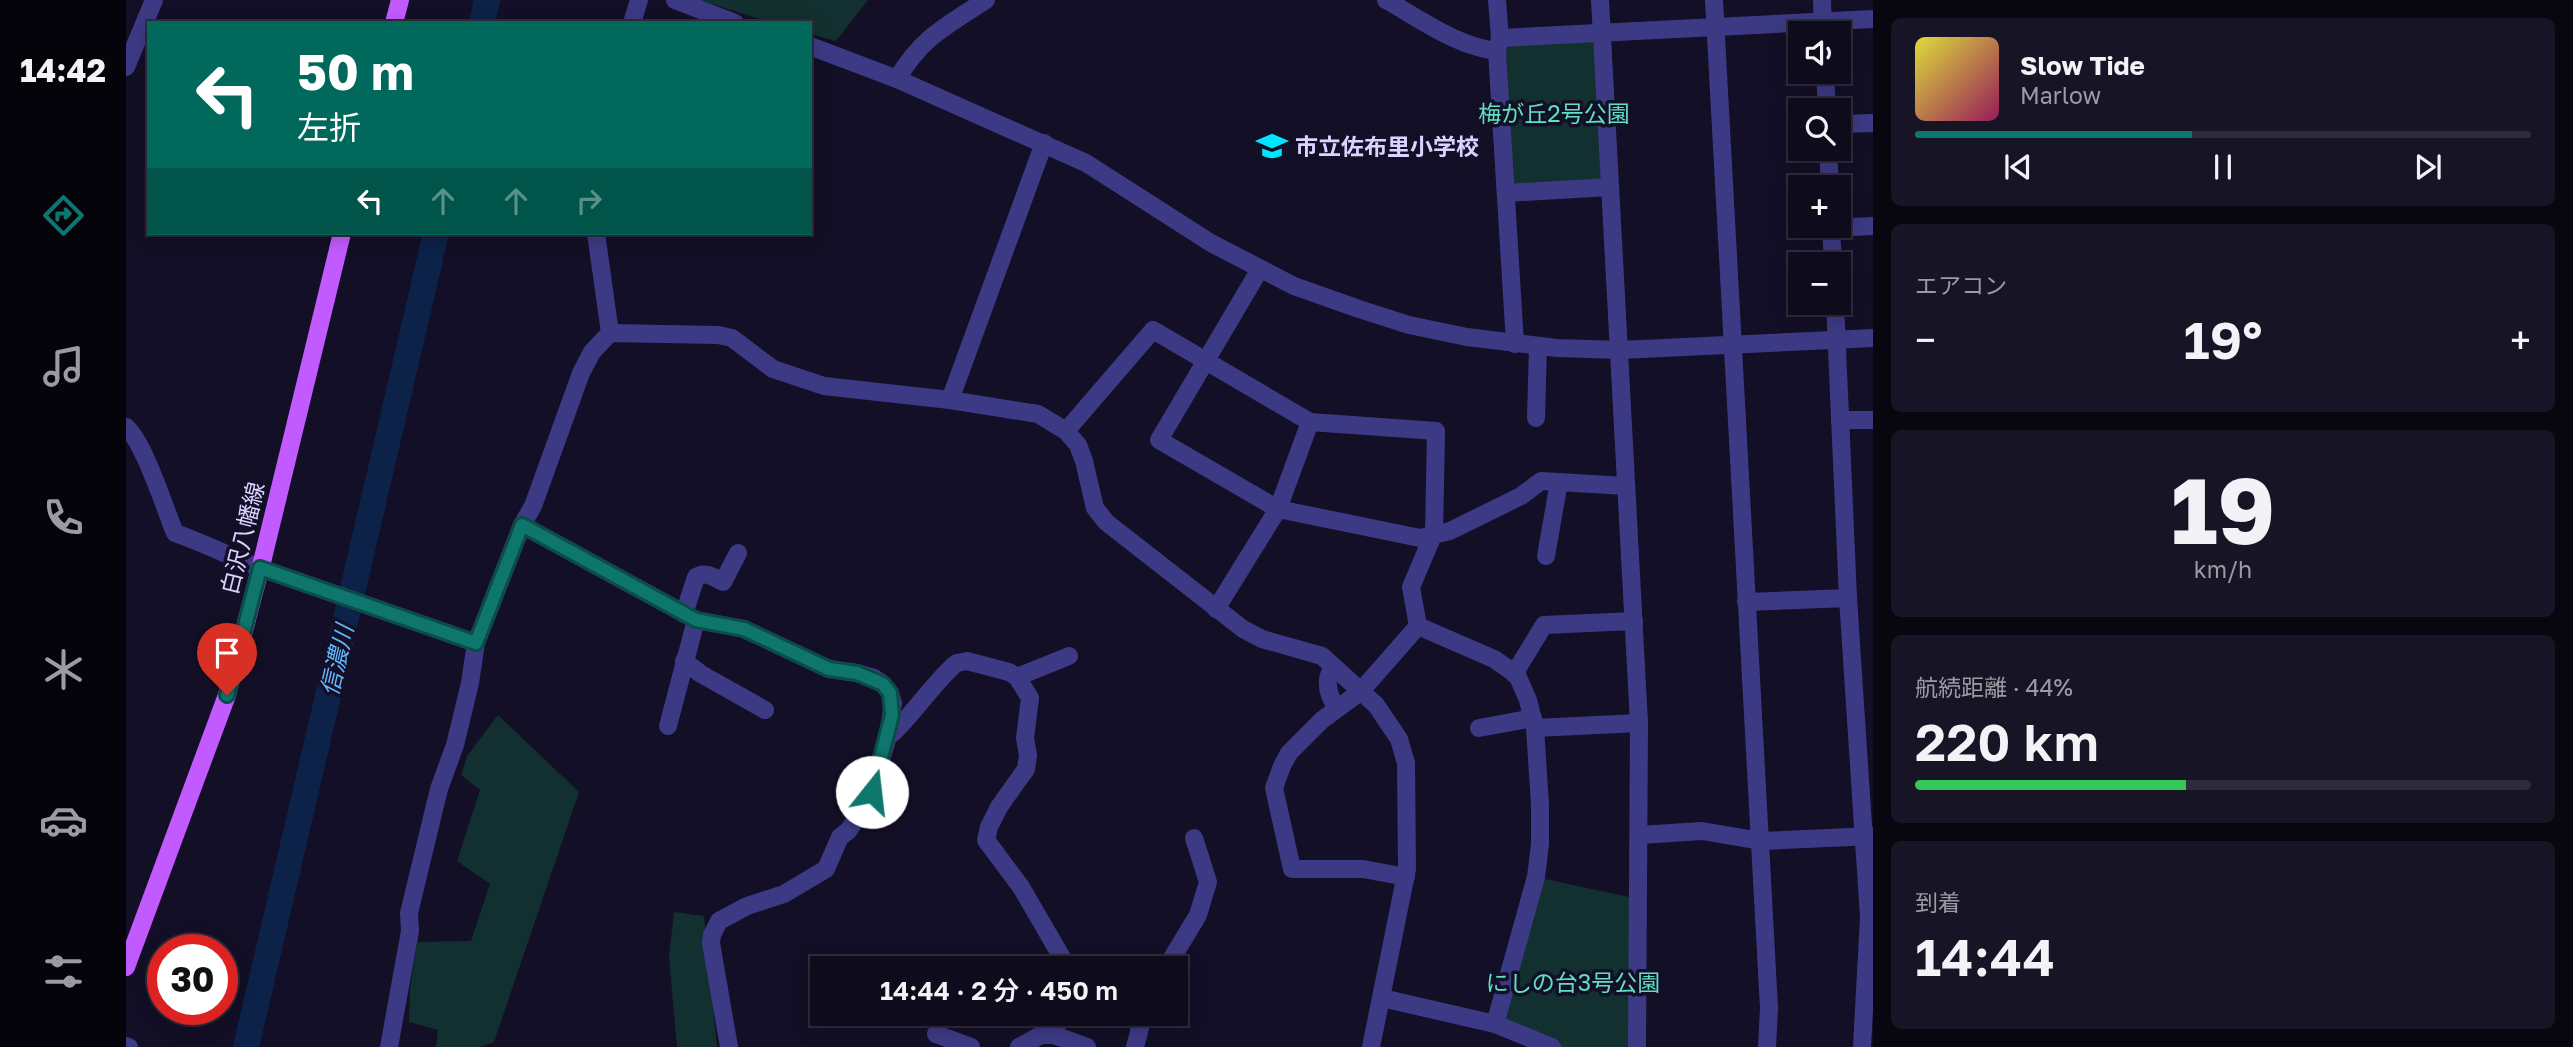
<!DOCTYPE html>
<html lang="ja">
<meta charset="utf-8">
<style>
body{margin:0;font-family:"Golos Text","Noto Sans JP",sans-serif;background:#171425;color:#f1f3f6;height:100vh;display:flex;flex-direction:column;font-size:26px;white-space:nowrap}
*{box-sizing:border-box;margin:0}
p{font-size:23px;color:#9b9ba3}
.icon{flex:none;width:38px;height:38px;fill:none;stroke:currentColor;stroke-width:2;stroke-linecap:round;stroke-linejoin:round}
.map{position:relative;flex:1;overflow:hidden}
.drawer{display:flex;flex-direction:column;gap:18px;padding:18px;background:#08060f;width:700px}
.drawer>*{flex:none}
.banner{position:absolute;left:21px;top:21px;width:665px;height:214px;border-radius:0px;box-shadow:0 4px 18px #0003,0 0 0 2px #2e2b3b;background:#00695c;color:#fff;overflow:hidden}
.tools{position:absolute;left:1662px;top:21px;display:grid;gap:14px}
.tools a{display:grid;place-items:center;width:63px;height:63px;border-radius:0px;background:#0e0b1c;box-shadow:0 4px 18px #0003,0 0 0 2px #2e2b3b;font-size:35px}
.speed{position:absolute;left:21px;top:934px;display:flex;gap:14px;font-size:35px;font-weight:700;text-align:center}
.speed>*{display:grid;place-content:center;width:91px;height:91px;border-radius:50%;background:#0e0b1c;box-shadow:0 4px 18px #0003,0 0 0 2px #2e2b3b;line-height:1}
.speed .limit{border:10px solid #d22;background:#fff;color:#111}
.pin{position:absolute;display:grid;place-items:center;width:60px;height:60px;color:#fff;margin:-72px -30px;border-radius:50% 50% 50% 0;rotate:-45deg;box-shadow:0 0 7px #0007}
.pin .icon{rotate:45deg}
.me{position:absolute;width:77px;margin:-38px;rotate:16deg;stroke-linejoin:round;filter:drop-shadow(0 0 5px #0008)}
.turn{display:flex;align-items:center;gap:24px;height:147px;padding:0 35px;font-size:32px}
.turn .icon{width:91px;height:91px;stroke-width:2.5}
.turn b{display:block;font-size:49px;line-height:60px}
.lanes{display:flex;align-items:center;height:66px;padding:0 35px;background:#0003;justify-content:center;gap:35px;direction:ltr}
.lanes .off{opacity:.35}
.big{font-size:52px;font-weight:600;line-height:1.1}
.drawer .tile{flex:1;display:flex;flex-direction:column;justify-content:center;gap:10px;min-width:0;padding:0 24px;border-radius:10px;background:#171425}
.drawer .dial{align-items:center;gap:0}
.dial b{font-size:91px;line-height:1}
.song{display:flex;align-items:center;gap:21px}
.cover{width:84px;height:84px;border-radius:10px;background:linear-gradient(135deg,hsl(60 70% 55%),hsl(330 70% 35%))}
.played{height:7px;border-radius:4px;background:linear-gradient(90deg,#0f766e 45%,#2e2b3b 45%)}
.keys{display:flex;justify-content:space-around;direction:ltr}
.heat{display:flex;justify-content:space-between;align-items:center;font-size:38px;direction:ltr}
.charge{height:10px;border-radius:5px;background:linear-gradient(90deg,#34c759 44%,#2e2b3b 0)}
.trip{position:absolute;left:684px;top:956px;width:378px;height:70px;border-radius:0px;background:#0e0b1c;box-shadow:0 4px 18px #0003,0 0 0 2px #2e2b3b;font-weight:600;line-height:70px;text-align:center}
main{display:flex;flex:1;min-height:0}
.tab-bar{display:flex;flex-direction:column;width:126px;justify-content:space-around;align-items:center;background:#06040b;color:#9b9ba3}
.tab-bar .icon{width:49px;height:49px}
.tab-bar .active{color:#0f766e}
.tab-bar b{font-size:32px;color:#f1f3f6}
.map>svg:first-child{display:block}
.green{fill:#12302f}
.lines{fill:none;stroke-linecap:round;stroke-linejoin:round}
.river{stroke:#0c2248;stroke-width:26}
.minor{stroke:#3d3a85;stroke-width:18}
.major{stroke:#c25bff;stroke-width:18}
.route-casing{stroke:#0a4d48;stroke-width:18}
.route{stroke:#0f766e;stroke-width:12}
.labels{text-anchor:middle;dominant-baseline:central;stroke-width:7;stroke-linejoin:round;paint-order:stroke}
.park-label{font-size:23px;fill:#5fe0c0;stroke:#130f26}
.poi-label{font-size:23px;font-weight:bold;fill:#d9d4ff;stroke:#130f26;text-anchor:start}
.street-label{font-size:23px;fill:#d9d4ff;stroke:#130f26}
.water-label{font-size:24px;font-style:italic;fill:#62b6ff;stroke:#130f26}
</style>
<main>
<nav class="tab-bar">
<b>14:42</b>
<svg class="icon active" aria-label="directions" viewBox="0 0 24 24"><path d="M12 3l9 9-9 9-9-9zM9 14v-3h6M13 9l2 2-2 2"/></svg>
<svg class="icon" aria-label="music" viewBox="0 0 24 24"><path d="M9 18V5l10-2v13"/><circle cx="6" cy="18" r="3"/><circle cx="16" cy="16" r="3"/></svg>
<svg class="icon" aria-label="phone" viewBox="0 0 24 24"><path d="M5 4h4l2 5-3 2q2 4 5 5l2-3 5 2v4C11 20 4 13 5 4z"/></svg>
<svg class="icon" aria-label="climate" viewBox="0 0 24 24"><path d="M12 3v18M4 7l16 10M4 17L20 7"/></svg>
<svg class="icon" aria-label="car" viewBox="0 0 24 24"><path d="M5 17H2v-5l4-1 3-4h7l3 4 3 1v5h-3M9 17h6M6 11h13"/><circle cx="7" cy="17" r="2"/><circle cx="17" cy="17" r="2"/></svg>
<svg class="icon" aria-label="filters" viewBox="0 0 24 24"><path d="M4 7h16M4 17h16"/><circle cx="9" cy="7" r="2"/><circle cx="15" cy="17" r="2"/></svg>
</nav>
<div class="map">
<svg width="1747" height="1047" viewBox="0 0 1747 1047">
<rect width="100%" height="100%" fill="#130f26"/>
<g class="green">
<polygon points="572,0 742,0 710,41 684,34 684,23 647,23"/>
<polygon points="1464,40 1470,45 1476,177 1472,183 1392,187 1387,183 1380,49 1386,43"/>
<polygon points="372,715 453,792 368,1042 354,1047 310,1047 312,1030 283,1022 284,989 291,942 345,941 364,884 331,861 354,790 335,775 341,756"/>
<polygon points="1410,877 1512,899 1511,1047 1426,1047 1369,1024"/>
<polygon points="548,912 578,916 591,1047 551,1047 543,957"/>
</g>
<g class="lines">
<g class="river">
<polyline points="356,23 361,0"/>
<polyline points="120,1047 310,233"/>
</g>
<g class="minor">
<polyline points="549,0 609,23"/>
<path d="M1260 0C1294 19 1332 47 1371 51"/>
<polyline points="1371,0 1374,38 1371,51 1389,344"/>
<polyline points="1474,0 1513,723 1511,1047"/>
<polyline points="1588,0 1643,1008 1641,1047"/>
<polyline points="1696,0 1697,33"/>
<polyline points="506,23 513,0"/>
<polyline points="1374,38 1747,19"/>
<polyline points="684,46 771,79 960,163 1085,243 1168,286 1233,309 1283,325 1341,337 1431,348 1494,350 1747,338"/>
<polyline points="0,67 28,0"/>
<polyline points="1699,72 1701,110"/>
<path d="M771 79C796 37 820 26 860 0"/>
<polyline points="1713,124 1747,123"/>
<polyline points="1702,149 1704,187"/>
<polyline points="1380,193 1484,187"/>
<polyline points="1705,226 1707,264"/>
<polyline points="1705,228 1747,226"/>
<polyline points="470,233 484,333"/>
<polyline points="1134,269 1033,440 1152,509 1294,538 1324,531 1395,496 1415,481 1500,486"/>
<polyline points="1709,303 1722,598 1743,917 1736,1047"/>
<polyline points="824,400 918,143"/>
<polyline points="1410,418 1412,347"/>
<polyline points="1714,420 1747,420"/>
<path d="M0 427C18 442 39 509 49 533 78 543 105 557 134 568L350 643"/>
<polyline points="940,431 1027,330 1184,422 1310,431 1308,533 1285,587 1292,626"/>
<path d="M396 525 570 620 618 629 703 669 731 673 748 678 757 684 764 693 767 703 762 736C774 732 813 675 831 663L841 661 883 672 891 677 904 698 899 738 902 755 900 769 873 807 863 827 860 840 895 887 942 968"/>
<polyline points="1420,556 1433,482"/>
<polyline points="1620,602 1722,598"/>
<polyline points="1090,609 1152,509 1184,422"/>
<path d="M558 614 570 577C580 571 587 577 597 582L612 553"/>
<polyline points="558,661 575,674 639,710"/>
<path d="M1207 668C1197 680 1203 697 1211 708"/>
<polyline points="1388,674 1418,625 1508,621"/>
<polyline points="891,677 943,656"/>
<polyline points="542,726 570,620"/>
<polyline points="1353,728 1407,718"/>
<polyline points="1409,728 1513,723"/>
<polyline points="1514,835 1576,831 1635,841 1747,836"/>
<polyline points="1280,877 1237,869 1166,869 1148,788 1156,766 1163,753 1196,720 1234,692 1292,626 1368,659 1391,675 1402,700 1409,728 1414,805 1414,844 1410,877 1369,1024"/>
<polyline points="1040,968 1072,915 1082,882 1068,838"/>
<polyline points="1256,998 1369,1024 1426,1047"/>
<polyline points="810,1034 845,1047"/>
<polyline points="928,1035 935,1013"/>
<polyline points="0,1046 3,1047"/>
<polyline points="263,1047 284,931 283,913 313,789 329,745 344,683 350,643 396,525 407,506 455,373 466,352 484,333 592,335 606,338 647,369 698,386 824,400 912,414 940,431 952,445 958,461 969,508 980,522 1117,629 1136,639 1196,656 1250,705 1273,739 1280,763 1281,869 1245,1047"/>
<polyline points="603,1047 585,943 586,935 593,921 621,906 658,894 700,869 714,837 722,831 743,801 762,736"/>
<polyline points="893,1047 915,1035 928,1035 961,1047"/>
<polyline points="1009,1047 1018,1013"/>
</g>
<g class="major">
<polyline points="268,23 274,0"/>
<polyline points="0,967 101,695 136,562 216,233"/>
</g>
</g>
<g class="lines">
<defs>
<polyline id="route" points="101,695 134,568 350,643 396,525 570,620 618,629 703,669 731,673 757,684 764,693 766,715 746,792"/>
</defs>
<use href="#route" class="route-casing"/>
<use href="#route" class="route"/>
</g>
<defs>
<symbol id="school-bare" viewBox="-9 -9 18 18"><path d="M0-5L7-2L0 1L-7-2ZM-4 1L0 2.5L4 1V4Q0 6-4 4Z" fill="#00e5ff" stroke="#130f26" stroke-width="2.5" paint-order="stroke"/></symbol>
</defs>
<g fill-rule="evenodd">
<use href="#school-bare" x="1124" y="124" width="44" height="44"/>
</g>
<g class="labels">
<g class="park-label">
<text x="1428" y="113">梅が丘2号公園</text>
<text x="1447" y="982">にしの台3号公園</text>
</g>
<g class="poi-label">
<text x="1169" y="146">市立佐布里小学校</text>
</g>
<g class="street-label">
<text transform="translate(116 538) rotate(-76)">白沢八幡線</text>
</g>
<g class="water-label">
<text transform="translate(210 660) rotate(-77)">信濃川</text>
</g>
</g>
</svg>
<div class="tools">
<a><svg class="icon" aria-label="sound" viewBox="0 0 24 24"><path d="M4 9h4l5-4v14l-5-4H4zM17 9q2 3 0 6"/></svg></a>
<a><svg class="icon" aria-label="search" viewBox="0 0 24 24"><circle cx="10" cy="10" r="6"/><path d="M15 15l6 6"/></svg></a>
<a>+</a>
<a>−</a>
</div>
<div class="speed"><div class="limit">30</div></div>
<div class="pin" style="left:101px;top:695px;background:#d93025"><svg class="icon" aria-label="arrive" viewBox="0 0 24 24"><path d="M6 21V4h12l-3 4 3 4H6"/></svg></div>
<svg class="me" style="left:746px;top:792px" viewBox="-20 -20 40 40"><circle r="19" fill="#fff"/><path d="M0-13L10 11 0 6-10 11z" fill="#0f766e"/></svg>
<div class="trip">14:44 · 2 分 · 450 m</div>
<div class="banner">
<div class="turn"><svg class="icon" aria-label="left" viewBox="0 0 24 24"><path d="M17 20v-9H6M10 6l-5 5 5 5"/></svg><div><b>50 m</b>左折</div></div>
<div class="lanes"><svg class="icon" aria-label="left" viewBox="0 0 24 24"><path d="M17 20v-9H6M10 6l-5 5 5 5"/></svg><svg class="icon off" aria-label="ahead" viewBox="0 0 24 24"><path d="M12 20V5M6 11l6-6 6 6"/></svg><svg class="icon off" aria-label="ahead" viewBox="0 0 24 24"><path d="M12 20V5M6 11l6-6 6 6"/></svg><svg class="icon off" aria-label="right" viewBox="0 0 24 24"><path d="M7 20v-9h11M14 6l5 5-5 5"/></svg></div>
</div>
</div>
<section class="drawer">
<div class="tile">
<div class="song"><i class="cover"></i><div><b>Slow Tide</b><p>Marlow</p></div></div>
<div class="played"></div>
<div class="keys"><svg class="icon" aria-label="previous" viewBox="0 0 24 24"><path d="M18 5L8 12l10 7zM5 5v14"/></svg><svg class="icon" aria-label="pause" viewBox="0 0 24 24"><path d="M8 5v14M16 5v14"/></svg><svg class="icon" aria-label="next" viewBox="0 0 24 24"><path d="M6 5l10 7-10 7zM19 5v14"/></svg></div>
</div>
<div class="tile"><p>エアコン</p>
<div class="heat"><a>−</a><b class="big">19°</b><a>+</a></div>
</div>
<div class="tile dial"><b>19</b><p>km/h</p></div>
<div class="tile"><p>航続距離 · 44%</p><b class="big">220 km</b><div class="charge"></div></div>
<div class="tile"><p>到着</p><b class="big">14:44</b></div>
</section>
</main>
